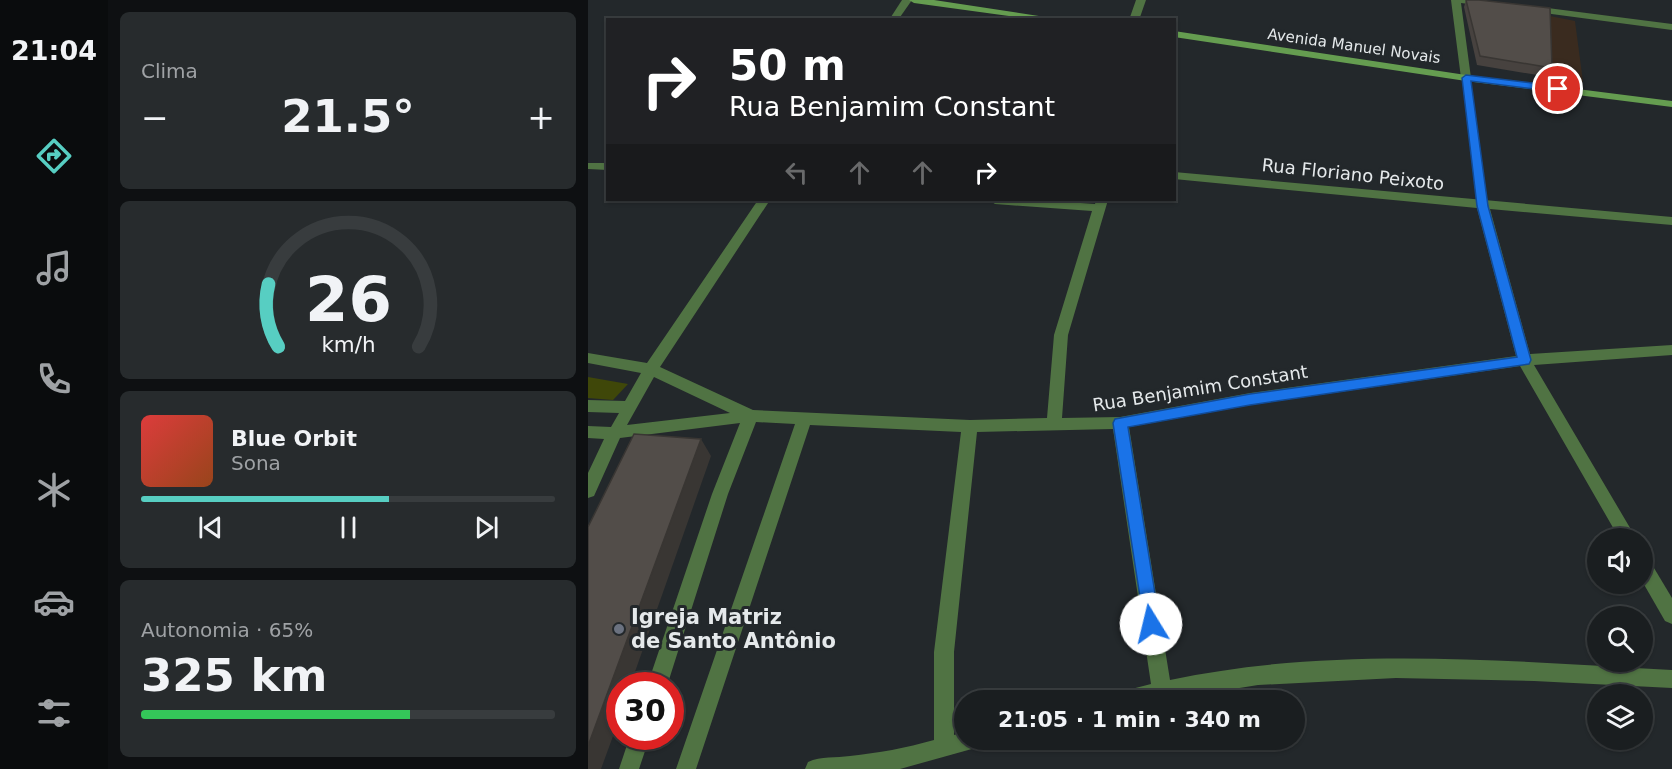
<!DOCTYPE html>
<html lang="pt">
<meta charset="utf-8">
<style>
body{margin:0;font-family:"DejaVu Sans",sans-serif;background:#272b2d;color:#f1f3f6;height:100vh;display:flex;flex-direction:column;font-size:22px;white-space:nowrap}
*{box-sizing:border-box;margin:0}
p{font-size:20px;color:#9fa2a5}
.icon{flex:none;width:33px;height:33px;fill:none;stroke:currentColor;stroke-width:2;stroke-linecap:round;stroke-linejoin:round}
.map{position:relative;flex:1;overflow:hidden}
.details{display:flex;flex-direction:column;gap:12px;padding:12px;background:#0e1012;width:480px}
.details>*{flex:none}
.guide{position:absolute;left:18px;top:18px;width:570px;height:183px;border-radius:0px;box-shadow:0 2px 4px #0004,0 0 0 2px #383c3e;background:#202124;color:#fff;overflow:hidden}
.fabs{position:absolute;left:999px;top:528px;display:grid;gap:12px}
.fabs a{display:grid;place-items:center;width:66px;height:66px;border-radius:50%;background:#1a1e20;box-shadow:0 2px 4px #0004,0 0 0 2px #383c3e;font-size:30px}
.speed{position:absolute;left:18px;top:672px;display:flex;gap:12px;font-size:30px;font-weight:700;text-align:center}
.speed>*{display:grid;place-content:center;width:78px;height:78px;border-radius:50%;background:#1a1e20;box-shadow:0 2px 4px #0004,0 0 0 2px #383c3e;line-height:1}
.speed .limit{border:9px solid #d22;background:#fff;color:#111}
.pin{position:absolute;display:grid;place-items:center;width:51px;height:51px;color:#fff;margin:-26px;border:3px solid #fff;border-radius:50%;box-shadow:0 2px 6px #0007}
.me{position:absolute;width:66px;margin:-33px;rotate:351deg;stroke-linejoin:round;filter:drop-shadow(0 0 4px #0008)}
.turn{display:flex;align-items:center;gap:21px;height:126px;padding:0 24px;font-size:27px}
.turn .icon{width:78px;height:78px;stroke-width:2.5}
.turn b{display:block;font-size:42px;line-height:51px}
.lanes{display:flex;align-items:center;height:57px;padding:0 24px;background:#0003;justify-content:center;gap:30px;direction:ltr}
.lanes .off{opacity:.35}
.big{font-size:45px;font-weight:700;line-height:1.1}
.details .widget{flex:1;display:flex;flex-direction:column;justify-content:center;gap:9px;min-width:0;padding:0 21px;border-radius:9px;background:#272b2d}
.details .dial{align-items:center;gap:0}
.dial svg{height:156px;overflow:visible;fill:none;stroke:#383c3e;stroke-width:7;stroke-linecap:round;text-anchor:middle}
.dial text{fill:#f1f3f6;stroke:none}
.song{display:flex;align-items:center;gap:18px}
.cover{width:72px;height:72px;border-radius:9px;background:linear-gradient(135deg,hsl(0 70% 55%),hsl(20 70% 35%))}
.played{height:6px;border-radius:3px;background:linear-gradient(90deg,#57cec2 60%,#383c3e 60%)}
.keys{display:flex;justify-content:space-around;direction:ltr}
.heat{display:flex;justify-content:space-between;align-items:center;font-size:33px;direction:ltr}
.charge{height:9px;border-radius:4px;background:linear-gradient(90deg,#34c759 65%,#383c3e 0)}
.trip{position:absolute;left:366px;top:690px;width:351px;height:60px;border-radius:30px;background:#1a1e20;box-shadow:0 2px 4px #0004,0 0 0 2px #383c3e;font-weight:700;line-height:60px;text-align:center}
main{display:flex;flex:1;min-height:0}
.dock{display:flex;flex-direction:column;width:108px;justify-content:space-around;align-items:center;background:#0a0c0d;color:#9fa2a5}
.dock .icon{width:42px;height:42px}
.dock .current{color:#57cec2}
.dock b{font-size:27px;color:#f1f3f6}
.map>svg:first-child{display:block}
.commercial{fill:#3a2b1f}
.green{fill:#3f4709}
.lines{fill:none;stroke-linecap:round;stroke-linejoin:round}
.lane{fill:#507343;fill-rule:evenodd}
.street{fill:#507343;fill-rule:evenodd}
.secondary{fill:#659d50;fill-rule:evenodd}
.wall{fill:#47423f}
.shaded-wall{fill:#393633}
.building{fill:#524d49;stroke:#393633;stroke-width:1.5}
.route{fill:#1a73e8;stroke:#114b97;stroke-width:1.5}
.worship-dot{fill:#6b7280;stroke:#23282b;stroke-width:2}
.labels{text-anchor:middle;dominant-baseline:central;stroke-width:6;stroke-linejoin:round;paint-order:stroke}
.far-street-label{font-size:15px;fill:#e5e9eb;stroke:#23282b}
.street-label{font-size:18px;fill:#e5e9eb;stroke:#23282b}
.near-poi-label{font-size:21px;font-weight:bold;fill:#e5e9eb;stroke:#23282b;text-anchor:start}
</style>
<main>
<nav class="dock">
<b>21:04</b>
<svg class="icon current" aria-label="directions" viewBox="0 0 24 24"><path d="M12 3l9 9-9 9-9-9zM9 14v-3h6M13 9l2 2-2 2"/></svg>
<svg class="icon" aria-label="music" viewBox="0 0 24 24"><path d="M9 18V5l10-2v13"/><circle cx="6" cy="18" r="3"/><circle cx="16" cy="16" r="3"/></svg>
<svg class="icon" aria-label="phone" viewBox="0 0 24 24"><path d="M5 4h4l2 5-3 2q2 4 5 5l2-3 5 2v4C11 20 4 13 5 4z"/></svg>
<svg class="icon" aria-label="climate" viewBox="0 0 24 24"><path d="M12 3v18M4 7l16 10M4 17L20 7"/></svg>
<svg class="icon" aria-label="car" viewBox="0 0 24 24"><path d="M5 17H2v-5l4-1 3-4h7l3 4 3 1v5h-3M9 17h6M6 11h13"/><circle cx="7" cy="17" r="2"/><circle cx="17" cy="17" r="2"/></svg>
<svg class="icon" aria-label="filters" viewBox="0 0 24 24"><path d="M4 7h16M4 17h16"/><circle cx="9" cy="7" r="2"/><circle cx="15" cy="17" r="2"/></svg>
</nav>
<section class="details">
<div class="widget"><p>Clima</p>
<div class="heat"><a>−</a><b class="big">21.5°</b><a>+</a></div>
</div>
<div class="widget dial"><svg viewBox="0 0 100 80">
<path d="M14 69A42 42 0 1 1 86 69"/>
<path d="M14 69A42 42 0 0 1 9 37" stroke="#57cec2"/>
<text x="50" y="56" font-size="32" font-weight="700">26</text>
<text x="50" y="72" font-size="11">km/h</text>
</svg></div>
<div class="widget">
<div class="song"><i class="cover"></i><div><b>Blue Orbit</b><p>Sona</p></div></div>
<div class="played"></div>
<div class="keys"><svg class="icon" aria-label="previous" viewBox="0 0 24 24"><path d="M18 5L8 12l10 7zM5 5v14"/></svg><svg class="icon" aria-label="pause" viewBox="0 0 24 24"><path d="M8 5v14M16 5v14"/></svg><svg class="icon" aria-label="next" viewBox="0 0 24 24"><path d="M6 5l10 7-10 7zM19 5v14"/></svg></div>
</div>
<div class="widget"><p>Autonomia · 65%</p><b class="big">325 km</b><div class="charge"></div></div>
</section>
<div class="map">
<svg width="1084" height="769" viewBox="0 0 1084 769">
<rect width="100%" height="100%" fill="#23282b"/>
<polygon class="commercial" points="962,16 987,21 995,82 965,78"/>
<polygon class="green" points="0,377 40,384 25,400 0,398"/>
<g class="lines">
<polygon class="lane" points="875,76 882,78 899,206 895,209 891,206"/>
<g class="street">
<polygon points="314,0 324,0 310,20 301,20"/>
<polygon points="548,0 558,0 551,20 541,20"/>
<polygon points="863,0 895,0 902,3 897,6 873,3 883,78 878,81 873,78"/>
<polygon points="944,6 1084,24 1084,30 941,11 939,9"/>
<polygon points="0,163 20,163 20,170 0,169"/>
<path d="M586 172 1084 217V225L902 209 942 354 1084 345V355L946 365 1048 538H1031L932 366 662 405 541 427 582 680C746 645 918 661 1084 670V688L946 681 808 678 670 685 577 700H525L528 693 563 684 525 429 389 432 366 652V735L376 732V740H394L391 747 312 769H217L220 762C233 756 248 758 262 756 290 753 318 748 346 740V652L373 432 222 425 108 769H88L207 424 168 422 140 494 79 686H59L124 494 152 423 32 438 6 496 0 498V473L16 439 0 438V426L23 427 31 413 0 412V400L37 401 53 373 0 363V353L59 363 170 200H182L72 367 165 410 382 420 459 418 466 335 504 211 407 204 401 200H449L507 204 508 200H520L480 335 474 418 532 417 662 393 928 356 889 208 586 179ZM66 377 142 413 39 425Z"/>
<polygon points="1054,556 1060,558 1084,598 1084,624 1077,621 1054,581"/>
<polygon points="42,736 62,736 51,769 31,769"/>
</g>
<g class="secondary">
<polygon points="321,0 346,0 477,20 449,20 326,3"/>
<polygon points="586,31 878,75 1084,101 1084,107 878,81 586,37"/>
</g>
</g>
<polygon class="wall" points="878,0 891,0 964,68 961,77 889,65 876,7"/>
<polygon class="shaded-wall" points="113,439 123,456 42,686 32,686 32,717 13,769 0,769 0,746"/>
<g class="building">
<polygon points="878,0 891,0 962,8 964,68 892,56"/>
<polygon points="46,434 113,439 0,746 0,527"/>
</g>
<polygon class="route" points="878,75 970,86 974,89 970,92 883,81 900,206 943,360 941,364 662,405 540,427 572,624 569,629 563,631 557,629 525,423 527,419 662,394 929,357 889,206 874,78"/>
<circle class="worship-dot" cx="31" cy="629" r="6"/>
<g class="labels">
<g class="far-street-label">
<text transform="translate(766 46) rotate(8)">Avenida Manuel Novais</text>
</g>
<g class="street-label">
<text transform="translate(765 174) rotate(6)">Rua Floriano Peixoto</text>
<text transform="translate(612 388) rotate(-9)">Rua Benjamim Constant</text>
</g>
<g class="near-poi-label">
<text x="43" y="617">Igreja Matriz<tspan x="43" dy="24">de Santo Antônio</tspan></text>
</g>
</g>
</svg>
<div class="fabs">
<a><svg class="icon" aria-label="sound" viewBox="0 0 24 24"><path d="M4 9h4l5-4v14l-5-4H4zM17 9q2 3 0 6"/></svg></a>
<a><svg class="icon" aria-label="search" viewBox="0 0 24 24"><circle cx="10" cy="10" r="6"/><path d="M15 15l6 6"/></svg></a>
<a><svg class="icon" aria-label="layers" viewBox="0 0 24 24"><path d="M12 4l9 5-9 5-9-5zM3 14l9 5 9-5"/></svg></a>
</div>
<div class="speed"><div class="limit">30</div></div>
<div class="pin" style="left:970px;top:89px;background:#d93025"><svg class="icon" aria-label="arrive" viewBox="0 0 24 24"><path d="M6 21V4h12l-3 4 3 4H6"/></svg></div>
<svg class="me" style="left:563px;top:624px" viewBox="-20 -20 40 40"><circle r="19" fill="#fff"/><path d="M0-13L10 11 0 6-10 11z" fill="#1a73e8"/></svg>
<div class="trip">21:05 · 1 min · 340 m</div>
<div class="guide">
<div class="turn"><svg class="icon" aria-label="right" viewBox="0 0 24 24"><path d="M7 20v-9h11M14 6l5 5-5 5"/></svg><div><b>50 m</b>Rua Benjamim Constant</div></div>
<div class="lanes"><svg class="icon off" aria-label="left" viewBox="0 0 24 24"><path d="M17 20v-9H6M10 6l-5 5 5 5"/></svg><svg class="icon off" aria-label="ahead" viewBox="0 0 24 24"><path d="M12 20V5M6 11l6-6 6 6"/></svg><svg class="icon off" aria-label="ahead" viewBox="0 0 24 24"><path d="M12 20V5M6 11l6-6 6 6"/></svg><svg class="icon" aria-label="right" viewBox="0 0 24 24"><path d="M7 20v-9h11M14 6l5 5-5 5"/></svg></div>
</div>
</div>
</main>
